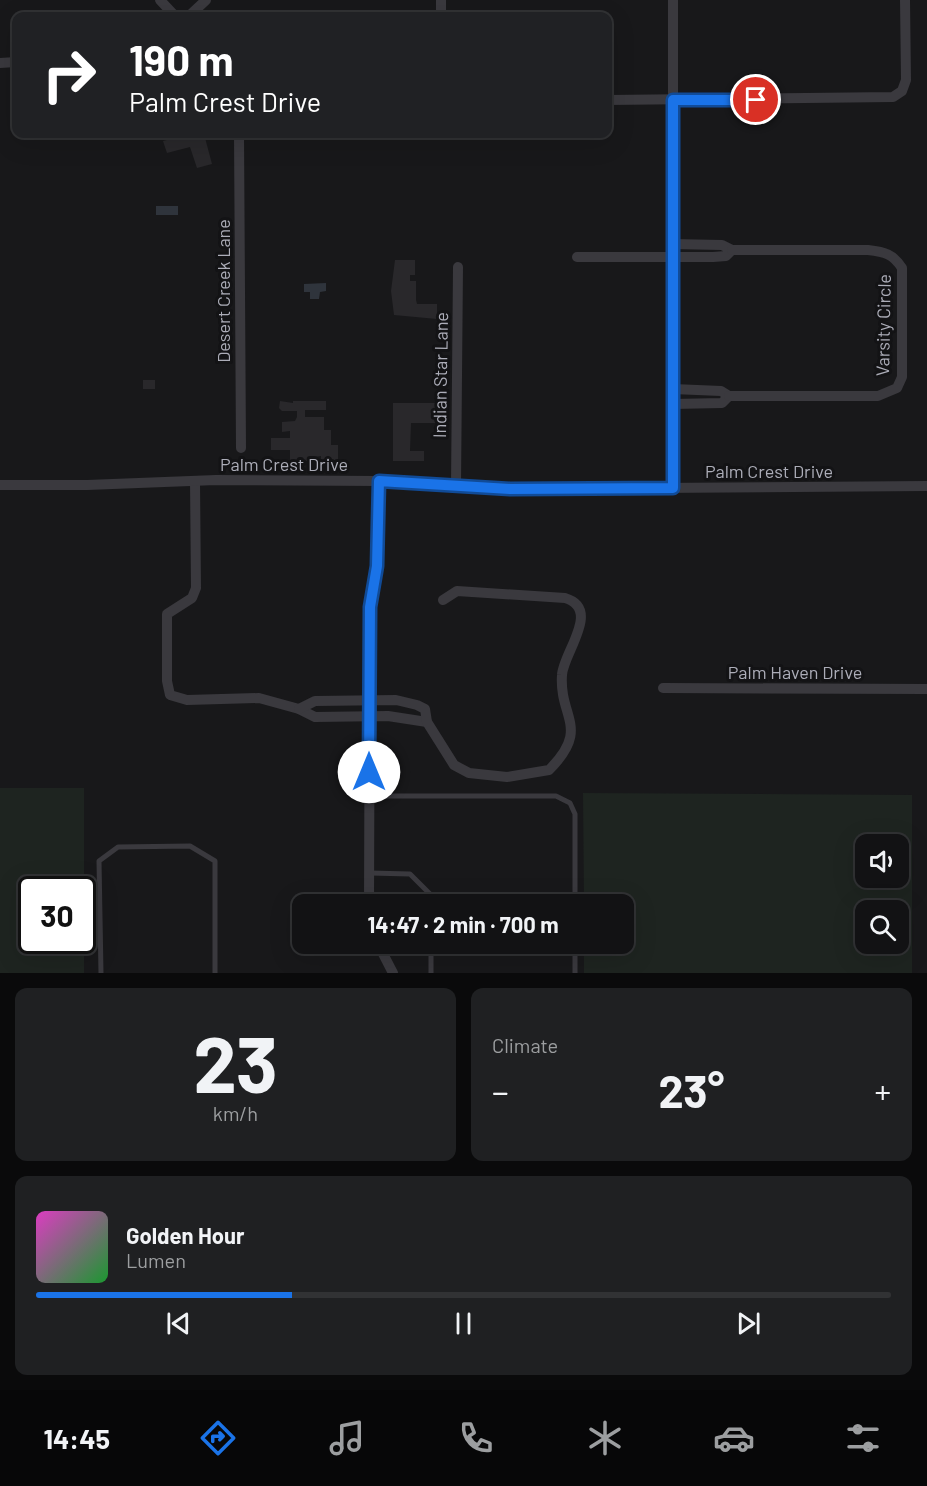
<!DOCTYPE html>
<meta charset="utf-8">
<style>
body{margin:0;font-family:Barlow,sans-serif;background:#1f2022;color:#f1f3f6;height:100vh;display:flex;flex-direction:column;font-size:22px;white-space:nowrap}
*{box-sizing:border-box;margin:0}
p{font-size:20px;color:#9c9ea0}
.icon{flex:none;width:33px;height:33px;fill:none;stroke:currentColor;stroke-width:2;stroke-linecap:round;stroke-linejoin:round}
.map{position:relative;height:973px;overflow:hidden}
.side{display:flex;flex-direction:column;gap:15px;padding:15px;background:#0a0a0b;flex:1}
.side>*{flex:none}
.banner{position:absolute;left:12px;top:12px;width:600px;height:126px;border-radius:12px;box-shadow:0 6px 24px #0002,0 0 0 2px #313234;background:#202124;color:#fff;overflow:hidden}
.buttons{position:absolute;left:855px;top:834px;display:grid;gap:12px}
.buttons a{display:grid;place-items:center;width:54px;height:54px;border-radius:12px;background:#121214;box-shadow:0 6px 24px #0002,0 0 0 2px #313234;font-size:30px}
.speed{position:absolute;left:18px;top:876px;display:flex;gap:12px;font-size:30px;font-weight:700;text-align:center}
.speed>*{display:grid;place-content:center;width:78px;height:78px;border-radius:50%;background:#121214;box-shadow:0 6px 24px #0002,0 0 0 2px #313234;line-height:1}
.speed .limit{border:3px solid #111;border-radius:9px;background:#fff;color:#111}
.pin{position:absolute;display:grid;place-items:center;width:51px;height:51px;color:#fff;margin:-26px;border:3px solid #fff;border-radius:50%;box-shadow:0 2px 6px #0007}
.me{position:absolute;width:66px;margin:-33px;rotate:0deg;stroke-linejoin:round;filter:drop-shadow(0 0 4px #0008)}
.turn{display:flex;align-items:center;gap:21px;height:126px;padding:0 18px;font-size:27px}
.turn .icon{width:78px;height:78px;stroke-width:2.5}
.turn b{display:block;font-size:42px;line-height:51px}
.big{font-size:45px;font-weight:700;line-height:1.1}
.side .tile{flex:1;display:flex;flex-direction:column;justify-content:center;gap:9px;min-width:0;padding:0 21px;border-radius:12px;background:#1f2022}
.side .dial{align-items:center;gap:0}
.dial b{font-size:78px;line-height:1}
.song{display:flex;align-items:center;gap:18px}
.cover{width:72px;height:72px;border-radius:9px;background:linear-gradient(135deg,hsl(310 70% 55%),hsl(130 70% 35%))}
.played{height:6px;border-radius:3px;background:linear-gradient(90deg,#1a73e8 30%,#313234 30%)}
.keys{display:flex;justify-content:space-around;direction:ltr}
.heat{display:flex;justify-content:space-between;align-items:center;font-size:33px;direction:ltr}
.side .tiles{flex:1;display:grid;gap:15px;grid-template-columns:1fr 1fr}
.tile:last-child{grid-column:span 2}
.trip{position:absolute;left:292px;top:894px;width:342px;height:60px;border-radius:12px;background:#121214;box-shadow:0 6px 24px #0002,0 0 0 2px #313234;font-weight:700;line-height:60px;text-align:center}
.tab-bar{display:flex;height:96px;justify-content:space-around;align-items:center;background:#070708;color:#9c9ea0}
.tab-bar .icon{width:42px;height:42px}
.tab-bar .selected{color:#1a73e8}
.tab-bar b{font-size:27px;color:#f1f3f6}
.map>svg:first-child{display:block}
.green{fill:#1e2420;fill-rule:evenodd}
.water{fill:#2f343c}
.building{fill:#29282b}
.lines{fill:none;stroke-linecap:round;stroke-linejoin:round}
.service{stroke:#3a393e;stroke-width:5}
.minor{stroke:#3a393e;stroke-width:10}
.route-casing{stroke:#114b97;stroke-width:15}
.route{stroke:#1a73e8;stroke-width:10}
.labels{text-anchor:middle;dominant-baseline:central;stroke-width:6;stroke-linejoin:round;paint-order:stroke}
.street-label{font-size:18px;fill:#acadb8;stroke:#131315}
</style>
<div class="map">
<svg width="927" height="973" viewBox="0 0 927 973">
<rect width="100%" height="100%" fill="#18181a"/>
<g class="green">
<path d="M0 788H84V973H0ZM32 890H82V940H32Z"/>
<path d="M583 793 912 795V973H584V944H624V904H584ZM866 844H898V878H866ZM866 910H898V944H866Z"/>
</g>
<g class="water">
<rect x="156" y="206" width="22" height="9"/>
<polygon points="326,283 326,291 320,292 319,299 310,299 310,292 304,292 304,284"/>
</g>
<g class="building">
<polygon points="165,134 204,134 212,164 197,168 190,147 167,153 163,141 167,140"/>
<polygon points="395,260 415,260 415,275 410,275 410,281 416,281 416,300 417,304 437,304 437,319 394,315 391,291"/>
<rect x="143" y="380" width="12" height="9"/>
<polygon points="280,401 293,403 293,401 326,401 326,410 305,410 305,417 324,417 324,430 331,430 331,445 338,445 338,460 321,462 321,456 314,457 313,461 290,461 290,450 271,450 271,438 290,438 290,431 282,432 282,422 295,421 297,417 297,411 282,411 279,408"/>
<polygon points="393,403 439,403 439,423 411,423 410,451 424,451 424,461 393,461"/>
</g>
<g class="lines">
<g class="service">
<polyline points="370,796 556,796 570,803 575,814 575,904"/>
<polyline points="370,873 410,874 431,895 431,904"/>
<polyline points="431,944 431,973"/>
<polyline points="101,973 99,861 118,847 190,846 215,861 215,973"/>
<polyline points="575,973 575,944"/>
</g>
<g class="minor">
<polyline points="160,0 175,16"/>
<polyline points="441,0 441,16"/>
<polyline points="673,0 673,488"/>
<polyline points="189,16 206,0"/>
<polyline points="0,63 16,62"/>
<polyline points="608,100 893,97 902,91 906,80 905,0"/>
<polyline points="239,134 241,448"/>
<polyline points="577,257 713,257 726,256 732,250 722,245 672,244"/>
<polyline points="673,389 721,391 729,396 722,403 673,404"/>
<path d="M729 396H878L897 388 902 377V268C893 254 885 252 868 250H732"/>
<polyline points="195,481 196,588 192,598 167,614 167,681 170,695 187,700 259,698 299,709 315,717 388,716 427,722"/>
<polyline points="0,485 87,485 216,480 379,481 510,489 927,486"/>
<polyline points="456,485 458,267"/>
<polyline points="663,688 927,689"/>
<path d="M299 709 315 701 396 700 417 705 425 709 427 722 454 765 469 773 507 777 549 770C591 728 559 718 562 675 563 653 602 609 565 598L457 591 443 600"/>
<polyline points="369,904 370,607 377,566 379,481"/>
<polyline points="378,944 393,973"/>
</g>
</g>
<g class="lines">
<defs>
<polyline id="route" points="369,772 370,607 377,566 379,481 510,489 673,488 673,100 756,100"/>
</defs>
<use href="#route" class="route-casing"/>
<use href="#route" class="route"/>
</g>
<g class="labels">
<g class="street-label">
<text transform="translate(223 291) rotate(-90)">Desert Creek Lane</text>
<text transform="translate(883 325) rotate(-89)">Varsity Circle</text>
<text transform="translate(440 375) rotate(-89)">Indian Star Lane</text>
<text x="284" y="464">Palm Crest Drive</text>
<text x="769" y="471">Palm Crest Drive</text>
<text x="795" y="672">Palm Haven Drive</text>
</g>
</g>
</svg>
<div class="buttons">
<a><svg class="icon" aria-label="sound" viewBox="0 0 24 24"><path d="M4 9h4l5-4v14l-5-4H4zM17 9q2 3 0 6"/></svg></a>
<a><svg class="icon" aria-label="search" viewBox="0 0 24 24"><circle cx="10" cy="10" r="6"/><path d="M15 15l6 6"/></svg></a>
</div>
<div class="speed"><div class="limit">30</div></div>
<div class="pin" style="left:756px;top:100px;background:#d93025"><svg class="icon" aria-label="arrive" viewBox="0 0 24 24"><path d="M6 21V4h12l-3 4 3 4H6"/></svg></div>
<svg class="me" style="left:369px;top:772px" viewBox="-20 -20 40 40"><circle r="19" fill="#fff"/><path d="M0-13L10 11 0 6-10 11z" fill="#1a73e8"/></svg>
<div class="trip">14:47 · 2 min · 700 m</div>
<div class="banner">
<div class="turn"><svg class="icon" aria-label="right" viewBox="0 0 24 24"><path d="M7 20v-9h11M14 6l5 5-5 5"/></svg><div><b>190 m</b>Palm Crest Drive</div></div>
</div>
</div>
<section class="side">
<div class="tiles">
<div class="tile dial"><b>23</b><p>km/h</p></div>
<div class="tile"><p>Climate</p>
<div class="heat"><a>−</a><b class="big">23°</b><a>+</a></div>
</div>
<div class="tile">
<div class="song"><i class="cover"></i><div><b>Golden Hour</b><p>Lumen</p></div></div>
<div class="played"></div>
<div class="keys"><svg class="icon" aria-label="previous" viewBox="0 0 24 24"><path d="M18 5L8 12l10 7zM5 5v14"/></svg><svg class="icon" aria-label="pause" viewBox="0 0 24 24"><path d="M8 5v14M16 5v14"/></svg><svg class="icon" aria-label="next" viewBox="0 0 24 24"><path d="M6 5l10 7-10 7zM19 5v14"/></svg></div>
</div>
</div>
</section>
<nav class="tab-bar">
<b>14:45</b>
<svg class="icon selected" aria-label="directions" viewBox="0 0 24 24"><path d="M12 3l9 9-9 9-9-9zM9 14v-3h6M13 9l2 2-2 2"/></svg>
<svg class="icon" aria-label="music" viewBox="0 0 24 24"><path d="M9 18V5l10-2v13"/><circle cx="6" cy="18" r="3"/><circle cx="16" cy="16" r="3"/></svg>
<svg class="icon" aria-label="phone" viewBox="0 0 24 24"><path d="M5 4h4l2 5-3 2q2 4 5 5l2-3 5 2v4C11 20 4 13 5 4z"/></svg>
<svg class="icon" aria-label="climate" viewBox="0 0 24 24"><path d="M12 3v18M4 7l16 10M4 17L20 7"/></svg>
<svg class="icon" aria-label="car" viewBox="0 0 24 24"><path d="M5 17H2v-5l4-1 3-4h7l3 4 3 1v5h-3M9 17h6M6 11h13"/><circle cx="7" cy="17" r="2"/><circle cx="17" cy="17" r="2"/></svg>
<svg class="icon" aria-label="filters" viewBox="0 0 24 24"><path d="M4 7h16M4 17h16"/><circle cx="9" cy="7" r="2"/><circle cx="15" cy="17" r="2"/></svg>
</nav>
